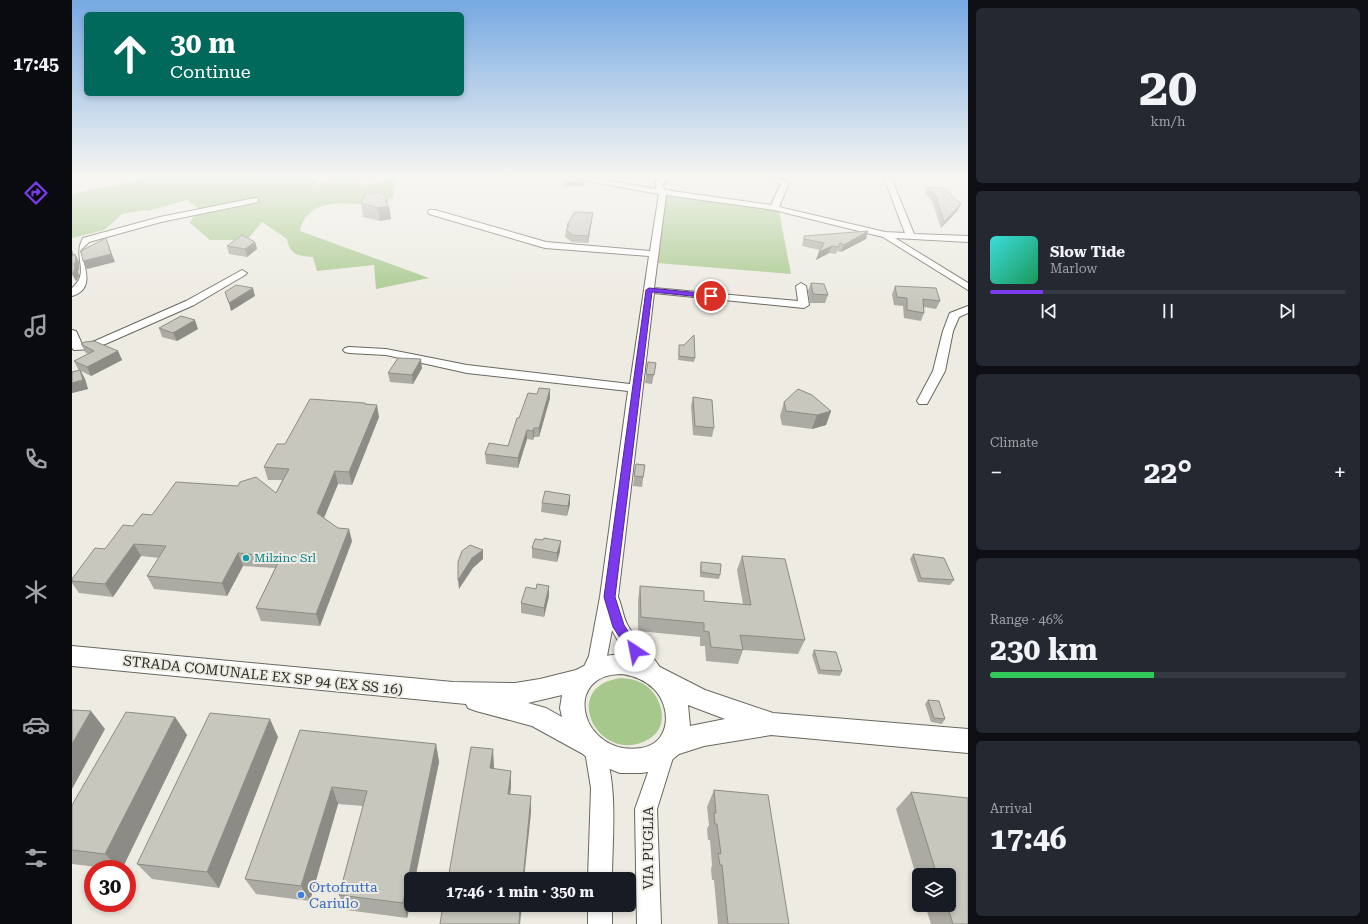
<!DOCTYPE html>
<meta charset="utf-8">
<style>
body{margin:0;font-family:"Roboto Serif",serif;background:#242831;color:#f1f3f6;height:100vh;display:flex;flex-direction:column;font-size:15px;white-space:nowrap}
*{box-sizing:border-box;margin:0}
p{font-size:13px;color:#9ea1a6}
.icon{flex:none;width:22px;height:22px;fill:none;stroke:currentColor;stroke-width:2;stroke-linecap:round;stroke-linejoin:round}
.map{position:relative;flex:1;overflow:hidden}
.side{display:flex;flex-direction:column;gap:8px;padding:8px;background:#0d0f14;width:400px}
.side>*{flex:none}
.top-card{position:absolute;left:12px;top:12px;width:380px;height:84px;border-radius:6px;box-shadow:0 2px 6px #0003;background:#00695c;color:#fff;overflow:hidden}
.tools{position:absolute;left:840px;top:868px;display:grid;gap:8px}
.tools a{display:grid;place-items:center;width:44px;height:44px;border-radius:6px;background:#171b24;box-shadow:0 2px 6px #0003;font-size:20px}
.speed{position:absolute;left:12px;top:860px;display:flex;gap:8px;font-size:20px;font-weight:700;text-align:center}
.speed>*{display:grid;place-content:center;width:52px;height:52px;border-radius:50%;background:#171b24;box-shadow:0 2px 6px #0003;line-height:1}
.speed .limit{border:6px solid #d22;background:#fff;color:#111}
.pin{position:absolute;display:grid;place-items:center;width:34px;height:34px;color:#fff;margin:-17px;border:2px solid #fff;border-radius:50%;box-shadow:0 1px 4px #0007}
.me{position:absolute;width:44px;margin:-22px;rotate:326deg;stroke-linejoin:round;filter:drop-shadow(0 0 3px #0008)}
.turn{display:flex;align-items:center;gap:14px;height:84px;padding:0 20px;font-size:18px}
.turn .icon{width:52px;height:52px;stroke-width:2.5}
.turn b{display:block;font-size:28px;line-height:34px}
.big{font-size:30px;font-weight:700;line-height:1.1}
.side .card{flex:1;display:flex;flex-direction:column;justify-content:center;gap:6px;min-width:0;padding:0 14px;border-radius:6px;background:#242831}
.side .dial{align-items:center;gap:0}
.dial b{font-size:52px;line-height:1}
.song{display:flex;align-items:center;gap:12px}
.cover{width:48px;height:48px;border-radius:6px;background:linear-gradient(135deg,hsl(180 70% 55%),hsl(150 70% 35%))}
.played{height:4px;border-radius:2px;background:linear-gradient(90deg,#7c3aed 15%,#363941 15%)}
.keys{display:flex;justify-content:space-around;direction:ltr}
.heat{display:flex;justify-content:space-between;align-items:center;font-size:22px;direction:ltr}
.charge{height:6px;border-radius:3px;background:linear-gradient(90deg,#34c759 46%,#363941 0)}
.trip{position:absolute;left:332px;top:872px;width:232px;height:40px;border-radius:6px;background:#171b24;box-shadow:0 2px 6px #0003;font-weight:700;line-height:40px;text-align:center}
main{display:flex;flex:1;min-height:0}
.dock{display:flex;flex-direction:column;width:72px;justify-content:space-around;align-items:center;background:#090b0e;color:#9ea1a6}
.dock .icon{width:28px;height:28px}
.dock .selected{color:#7c3aed}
.dock b{font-size:18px;color:#f1f3f6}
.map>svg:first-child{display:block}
.green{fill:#a7c88c}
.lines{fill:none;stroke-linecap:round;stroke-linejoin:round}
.minor-casing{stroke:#696860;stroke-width:2}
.major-casing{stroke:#696860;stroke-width:2}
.minor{fill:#fff;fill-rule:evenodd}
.major{fill:#fff;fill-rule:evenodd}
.wall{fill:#acaba3}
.shaded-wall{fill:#8c8b85}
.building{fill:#c8c7be;stroke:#8c8b85}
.route{fill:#7c3aed;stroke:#51269a}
.culture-dot{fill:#0f9aa8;stroke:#edebe2;stroke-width:1.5}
.shop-dot{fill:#3f7fe0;stroke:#edebe2;stroke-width:1.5}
.labels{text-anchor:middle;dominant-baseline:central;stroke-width:4;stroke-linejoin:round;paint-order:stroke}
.culture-label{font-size:12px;fill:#0d838f;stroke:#edebe2;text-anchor:start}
.near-street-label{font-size:14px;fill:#2e2d2a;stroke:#edebe2}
.near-shop-label{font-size:14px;fill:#366cbe;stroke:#edebe2;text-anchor:start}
</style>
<main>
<nav class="dock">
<b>17:45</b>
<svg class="icon selected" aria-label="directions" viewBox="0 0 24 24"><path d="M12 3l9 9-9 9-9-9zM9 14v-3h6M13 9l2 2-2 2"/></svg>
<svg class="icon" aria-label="music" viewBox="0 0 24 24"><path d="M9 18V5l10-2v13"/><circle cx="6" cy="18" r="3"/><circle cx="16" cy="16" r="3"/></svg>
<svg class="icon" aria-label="phone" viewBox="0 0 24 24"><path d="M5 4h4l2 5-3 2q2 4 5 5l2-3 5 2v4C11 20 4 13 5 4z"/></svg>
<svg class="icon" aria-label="climate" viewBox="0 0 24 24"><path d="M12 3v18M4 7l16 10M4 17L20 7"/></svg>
<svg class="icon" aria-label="car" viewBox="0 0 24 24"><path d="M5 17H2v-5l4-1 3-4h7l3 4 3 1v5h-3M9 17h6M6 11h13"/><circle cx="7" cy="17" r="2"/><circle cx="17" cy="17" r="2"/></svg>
<svg class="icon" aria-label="filters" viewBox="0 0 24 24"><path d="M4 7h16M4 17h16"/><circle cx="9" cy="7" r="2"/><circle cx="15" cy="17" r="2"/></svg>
</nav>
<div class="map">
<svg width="896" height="924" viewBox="0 0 896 924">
<rect width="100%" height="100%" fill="#edebe2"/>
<g class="green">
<path d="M90 175H248L236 177 247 185C257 178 282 175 291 185L305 183 324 175 321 198C316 199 311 202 306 203 282 207 248 195 232 220 230 224 228 227 228 231L357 278 304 289 302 265 245 271 241 257C226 256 218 255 215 239L190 222 175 240H138L118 223 123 214 129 210 115 200 76 211 74 210 50 214 32 230 0 238V194Z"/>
<polygon points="591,192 707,211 719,274 585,263"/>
<path d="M550 678C558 679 566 680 573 685 591 697 598 727 577 739 527 768 485 685 550 678Z"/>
</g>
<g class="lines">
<defs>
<g id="minor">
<path d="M490 175H504L584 189V182L591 175H598L592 183 591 187 593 190 699 205 709 184 702 180 706 178 717 183 707 207 813 232 833 233 811 175H818L842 234 896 236V242L823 238 896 283V290L811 237 702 210 594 195 582 288 726 301 724 286 729 283 734 286 737 305 732 308 582 293 546 597C550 606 551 616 555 624 564 643 584 656 592 675L590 681 583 683C567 678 548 645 540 630L535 656 525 679 518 681 511 679 509 673 517 656 528 597 556 391 395 373 314 355 277 353 273 352 271 350 273 348 277 347 314 349 395 365 558 384 577 256 473 248 357 214 356 212 357 210H363L474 242 578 251 587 194 493 177Z"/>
<path d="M183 198H186V202L89 222 17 242 8 251C13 266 23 290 0 296V288C19 272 0 257 11 238L88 217Z"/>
<polygon points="170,270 175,273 173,275 122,305 22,349 2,350 0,348 0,330 4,331 10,344 16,344 114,301"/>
<polygon points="896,306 896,313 887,317 881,331 873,371 855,404 847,404 845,401 861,371 871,331 877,315 878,313"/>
<path d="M523 741 530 744C547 783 540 837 540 879H516L519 788 513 751 516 744Z"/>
<polygon points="593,741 600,744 603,751 585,809 589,924 565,924 563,809 586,744"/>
<rect x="516" y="905" width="24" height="19"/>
</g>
<path id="major" d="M0 646 381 682 443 683 468 679 504 670 532 656 550 654 580 663 633 690 701 713 896 729V753L699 735 632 746 607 754 596 763 576 772 569 773H548L520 762 511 754 460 726 404 711 396 708 394 704 0 666ZM550 674C563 676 573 680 582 689 600 707 599 744 569 748 509 757 488 674 550 674ZM490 695 488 708 490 717 474 708 456 703ZM616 705 653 719 618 726Z"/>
</defs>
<use href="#minor" class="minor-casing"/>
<use href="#major" class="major-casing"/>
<use href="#minor" class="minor"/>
<use href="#major" class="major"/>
</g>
<g class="wall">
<polygon points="256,175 302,175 302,176 261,180"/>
<polygon points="492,175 512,179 512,182 510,187 492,186"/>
<polygon points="855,187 889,204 886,210 869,228 860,201 853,193"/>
<polygon points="315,199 319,219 308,221 291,217 289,203"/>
<polygon points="520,220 516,243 500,242 493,237 494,230 495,229 495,225"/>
<polygon points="796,231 794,239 769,252 765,251 764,254 757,253 744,260 748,250 730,246 732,236"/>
<polygon points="183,242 185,249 175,257 157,254 155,246"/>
<polygon points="0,250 2,255 3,254 7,262 7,270 6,271 7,276 4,281 0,275"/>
<polygon points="739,283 756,295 753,303 738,303 736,291"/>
<polygon points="823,286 868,301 864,309 852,307 852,313 849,321 832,318 831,306 822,305 820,294"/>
<polygon points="87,328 126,329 105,341 90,337"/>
<polygon points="9,344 46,351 50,360 19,376 9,371 13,379 16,389 0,393 0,372 7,370 6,369 2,361 16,354 13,352"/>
<polygon points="607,345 612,345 623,358 622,362 606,360 607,349"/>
<polygon points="576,362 584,363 580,384 573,383"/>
<polygon points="350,368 341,384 318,382 316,373"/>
<polygon points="478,389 478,398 467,437 462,437 461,440 455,439 446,468 414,464 413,454 436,446 447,418 465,394"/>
<polygon points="621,397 642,428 640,437 621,435 619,406"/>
<polygon points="712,402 759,411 754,425 740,429 710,425 708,416"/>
<polygon points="293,403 294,405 307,417 280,485 266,484 252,518 280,541 248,626 189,621 184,608 203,568 171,566 155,596 82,589 75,576 87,558 69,556 41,597 7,593 0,583 0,579 33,549 61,526 80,515 204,493 210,480 196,480 192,467 213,444"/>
<polygon points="564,464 573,465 570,487 561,486"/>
<polygon points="498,495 498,504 495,516 469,512 470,503"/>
<polygon points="460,548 488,551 485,562 460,558"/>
<polygon points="841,554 882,580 878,585 846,582 838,559"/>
<polygon points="670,556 733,640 726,654 671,650 666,664 634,661 633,646 628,646 628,637 566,631 566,600 568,586 632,601 671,604 665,570"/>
<polygon points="629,562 648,575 647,579 628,577 628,567"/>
<polygon points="477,596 472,617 449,613 449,603"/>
<polygon points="742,650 770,671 768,676 746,674 740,655"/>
<polygon points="856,700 873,719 870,724 859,722 853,704"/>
<polygon points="103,717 115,735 50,869 41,869 0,864 0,805"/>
<polygon points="228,730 364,744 367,762 343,879 339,879 339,900 335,918 274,910 267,895 291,806 266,804 238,901 184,894 173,879"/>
<polygon points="206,737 147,888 80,879 65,864"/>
<polygon points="642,790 717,924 646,924 642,880 640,880 639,869 640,865 638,840 636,840 635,829 637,825 635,807"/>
<polygon points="839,792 896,798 896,924 859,924 853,905 877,905 877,875 847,875 847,885 824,809"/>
</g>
<g class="shaded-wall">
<polygon points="260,175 302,175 302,176 261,180"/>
<polygon points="512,179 512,182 510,187 510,184"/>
<polygon points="315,199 316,206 317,206 319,219 308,221 306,208 313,200"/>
<polygon points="889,204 886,210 869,228 872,222"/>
<polygon points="521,213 520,220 516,243 516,236"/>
<polygon points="796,231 794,239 769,252 772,245"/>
<polygon points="34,238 43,262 15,269 11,261"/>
<polygon points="183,242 185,249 175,257 173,249"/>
<polygon points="760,246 757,253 744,260 747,252"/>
<polygon points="0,250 4,263 3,254 7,262 7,270 6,271 7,276 4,281 1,274 2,263 0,254"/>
<polygon points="181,288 183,296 159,311 157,303"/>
<polygon points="123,320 126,329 105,341 101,333"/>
<polygon points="46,351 50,360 19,376 15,367"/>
<polygon points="349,359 350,368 341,384 340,375"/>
<polygon points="8,370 13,379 16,389 0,393 0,383"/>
<polygon points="478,389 478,398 467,437 467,428"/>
<polygon points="305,405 307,417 280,485 277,472"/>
<polygon points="759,411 754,425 740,429 745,415"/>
<polygon points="462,428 462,437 461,440 461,431"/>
<polygon points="455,430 455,439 446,468 446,458"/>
<polygon points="263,471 266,484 249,525 245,513"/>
<polygon points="498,495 498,504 495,516 496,506"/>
<polygon points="277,529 280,541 248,626 244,614"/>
<polygon points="489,541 488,551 485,562 485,553"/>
<polygon points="62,544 69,556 41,597 33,584"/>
<polygon points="411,550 411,559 401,568 387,589 386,580 400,558"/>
<polygon points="166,553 171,566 155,596 150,583"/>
<polygon points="477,586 477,596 472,617 472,608"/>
<polygon points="19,711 33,729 0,789 0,744"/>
<polygon points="103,717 115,735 50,869 48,869 33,854"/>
<polygon points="198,719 206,737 147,888 135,872"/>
<polygon points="364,744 367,762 343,879 339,879 339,900 335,918 331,903"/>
<polygon points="421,749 422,767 419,786 418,768"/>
<polygon points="439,771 439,788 436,810 436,794"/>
<polygon points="260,787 266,804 238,901 229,886"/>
<polygon points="459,796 459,813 452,879 451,879"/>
<polygon points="448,905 450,905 448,924 447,924"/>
</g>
<g class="building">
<polygon points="492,175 493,175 512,179 510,184 493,182"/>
<polygon points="855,187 872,188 889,204 872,222 863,194"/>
<polygon points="309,192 315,199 313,200 317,206 306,208 289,203 293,194"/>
<polygon points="503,212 521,213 516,236 501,235 494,230 497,225 495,225"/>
<polygon points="796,231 772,245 768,243 766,247 760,246 747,252 752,243 732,239 732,236"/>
<polygon points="170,235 183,242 173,249 155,246"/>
<polygon points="34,238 39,254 11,261 9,251"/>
<polygon points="0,254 0,256 3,254 4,263 2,263 3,268 1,274 0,273"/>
<polygon points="739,283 752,284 756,295 741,294"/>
<polygon points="164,285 181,288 157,303 153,292"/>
<polygon points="823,286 864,288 868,301 851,299 852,313 835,310 835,298 825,297"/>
<polygon points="109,316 123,320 101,333 87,328"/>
<polygon points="622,335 623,358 607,356 607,345 612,345"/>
<polygon points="22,341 46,351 15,367 2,361 22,351 9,344 13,342"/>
<polygon points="326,358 349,359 340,375 316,373"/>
<polygon points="576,362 584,363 582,375 574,374"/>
<polygon points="8,370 11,380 0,383 0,372"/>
<polygon points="467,388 478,389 467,428 462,428 461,431 455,430 446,458 413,454 417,443 436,446 445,418 447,418 456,393 465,394"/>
<polygon points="726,389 740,395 759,411 745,415 714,411 712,402"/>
<polygon points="621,397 640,400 642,428 623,426"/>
<polygon points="238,399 293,403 293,404 305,405 277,472 263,471 245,513 266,528 277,529 244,614 184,608 209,557 166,553 150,583 75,576 94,546 62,544 33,584 0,581 0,579 23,548 33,549 51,525 61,526 70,514 80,515 104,482 166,486 168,482 184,477 204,493 217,469 192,467 205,444 213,444"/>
<polygon points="564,464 573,465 571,477 562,476"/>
<polygon points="473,491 498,495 496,506 470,503"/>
<polygon points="472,538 489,541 485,553 460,548 463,539 471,540"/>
<polygon points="398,545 411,550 400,558 386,580 386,562 390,551"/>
<polygon points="841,554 872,558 882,580 849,578"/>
<polygon points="670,556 713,559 733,640 668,635 671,650 639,647 637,632 632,631 632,623 569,617 568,586 632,591 632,601 679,605"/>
<polygon points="629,562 649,564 648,575 629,572"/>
<polygon points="465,584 477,586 472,608 449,603 454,587 464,589"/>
<polygon points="742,650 764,652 770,671 748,670"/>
<polygon points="856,700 867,701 873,719 862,718"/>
<polygon points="0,710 19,711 0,744"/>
<polygon points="54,712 103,717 33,854 0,850 0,805"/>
<polygon points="138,713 198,719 135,872 65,864"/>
<polygon points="228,730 364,744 331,903 267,895 295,791 260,787 229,886 173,879"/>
<polygon points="399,747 421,749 418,768 439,771 436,794 459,796 451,879 376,879"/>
<polygon points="642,790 696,795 717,924 656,924 650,865 648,865 646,853 649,854 645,824 643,824 642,813 644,813"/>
<polygon points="839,792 896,798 896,924 881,924 875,905 877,905 877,875 865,875"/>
<polygon points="371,905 448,905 447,924 368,924"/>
</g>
<linearGradient id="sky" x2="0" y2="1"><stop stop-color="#76a9e2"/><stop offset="0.58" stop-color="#f7f6f2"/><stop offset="1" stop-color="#f7f6f2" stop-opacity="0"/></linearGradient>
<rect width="896" height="304" fill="url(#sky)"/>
<polygon class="route" points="577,288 639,294 642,296 639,298 580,292 543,597 552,625 569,651 567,655 563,656 559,655 541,627 532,597 574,290"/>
<circle class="culture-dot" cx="174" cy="558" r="4"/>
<circle class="shop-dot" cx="229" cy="895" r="4"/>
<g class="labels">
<g class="culture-label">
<text x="182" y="558">Milzinc Srl</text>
</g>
<g class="near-street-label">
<text transform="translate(191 675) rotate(6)">STRADA COMUNALE EX SP 94 (EX SS 16)</text>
<text transform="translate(576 848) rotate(-90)">VIA PUGLIA</text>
</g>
<g class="near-shop-label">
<text x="237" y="887">Ortofrutta<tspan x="237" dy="16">Cariulo</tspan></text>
</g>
</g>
</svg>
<div class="tools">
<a><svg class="icon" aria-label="layers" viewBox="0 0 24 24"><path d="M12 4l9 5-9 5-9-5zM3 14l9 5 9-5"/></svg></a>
</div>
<div class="speed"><div class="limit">30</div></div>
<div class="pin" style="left:639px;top:296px;background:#d93025"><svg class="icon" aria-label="arrive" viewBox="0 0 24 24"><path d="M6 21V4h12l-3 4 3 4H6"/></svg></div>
<svg class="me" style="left:563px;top:651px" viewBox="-20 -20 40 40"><circle r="19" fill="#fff"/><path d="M0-13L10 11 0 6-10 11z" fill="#7c3aed"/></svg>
<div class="trip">17:46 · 1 min · 350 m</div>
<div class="top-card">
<div class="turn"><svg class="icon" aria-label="ahead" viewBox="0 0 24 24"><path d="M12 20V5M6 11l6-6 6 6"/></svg><div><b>30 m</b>Continue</div></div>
</div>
</div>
<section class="side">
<div class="card dial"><b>20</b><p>km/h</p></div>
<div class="card">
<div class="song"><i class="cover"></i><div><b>Slow Tide</b><p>Marlow</p></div></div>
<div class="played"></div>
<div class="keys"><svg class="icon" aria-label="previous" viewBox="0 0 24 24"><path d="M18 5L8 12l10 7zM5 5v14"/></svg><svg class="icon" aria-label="pause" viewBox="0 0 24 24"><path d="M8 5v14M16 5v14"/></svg><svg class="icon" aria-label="next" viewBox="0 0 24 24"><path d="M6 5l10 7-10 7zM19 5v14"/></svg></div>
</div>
<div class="card"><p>Climate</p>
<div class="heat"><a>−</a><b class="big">22°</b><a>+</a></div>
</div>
<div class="card"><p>Range · 46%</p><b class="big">230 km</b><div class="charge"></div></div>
<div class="card"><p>Arrival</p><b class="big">17:46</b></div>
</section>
</main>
